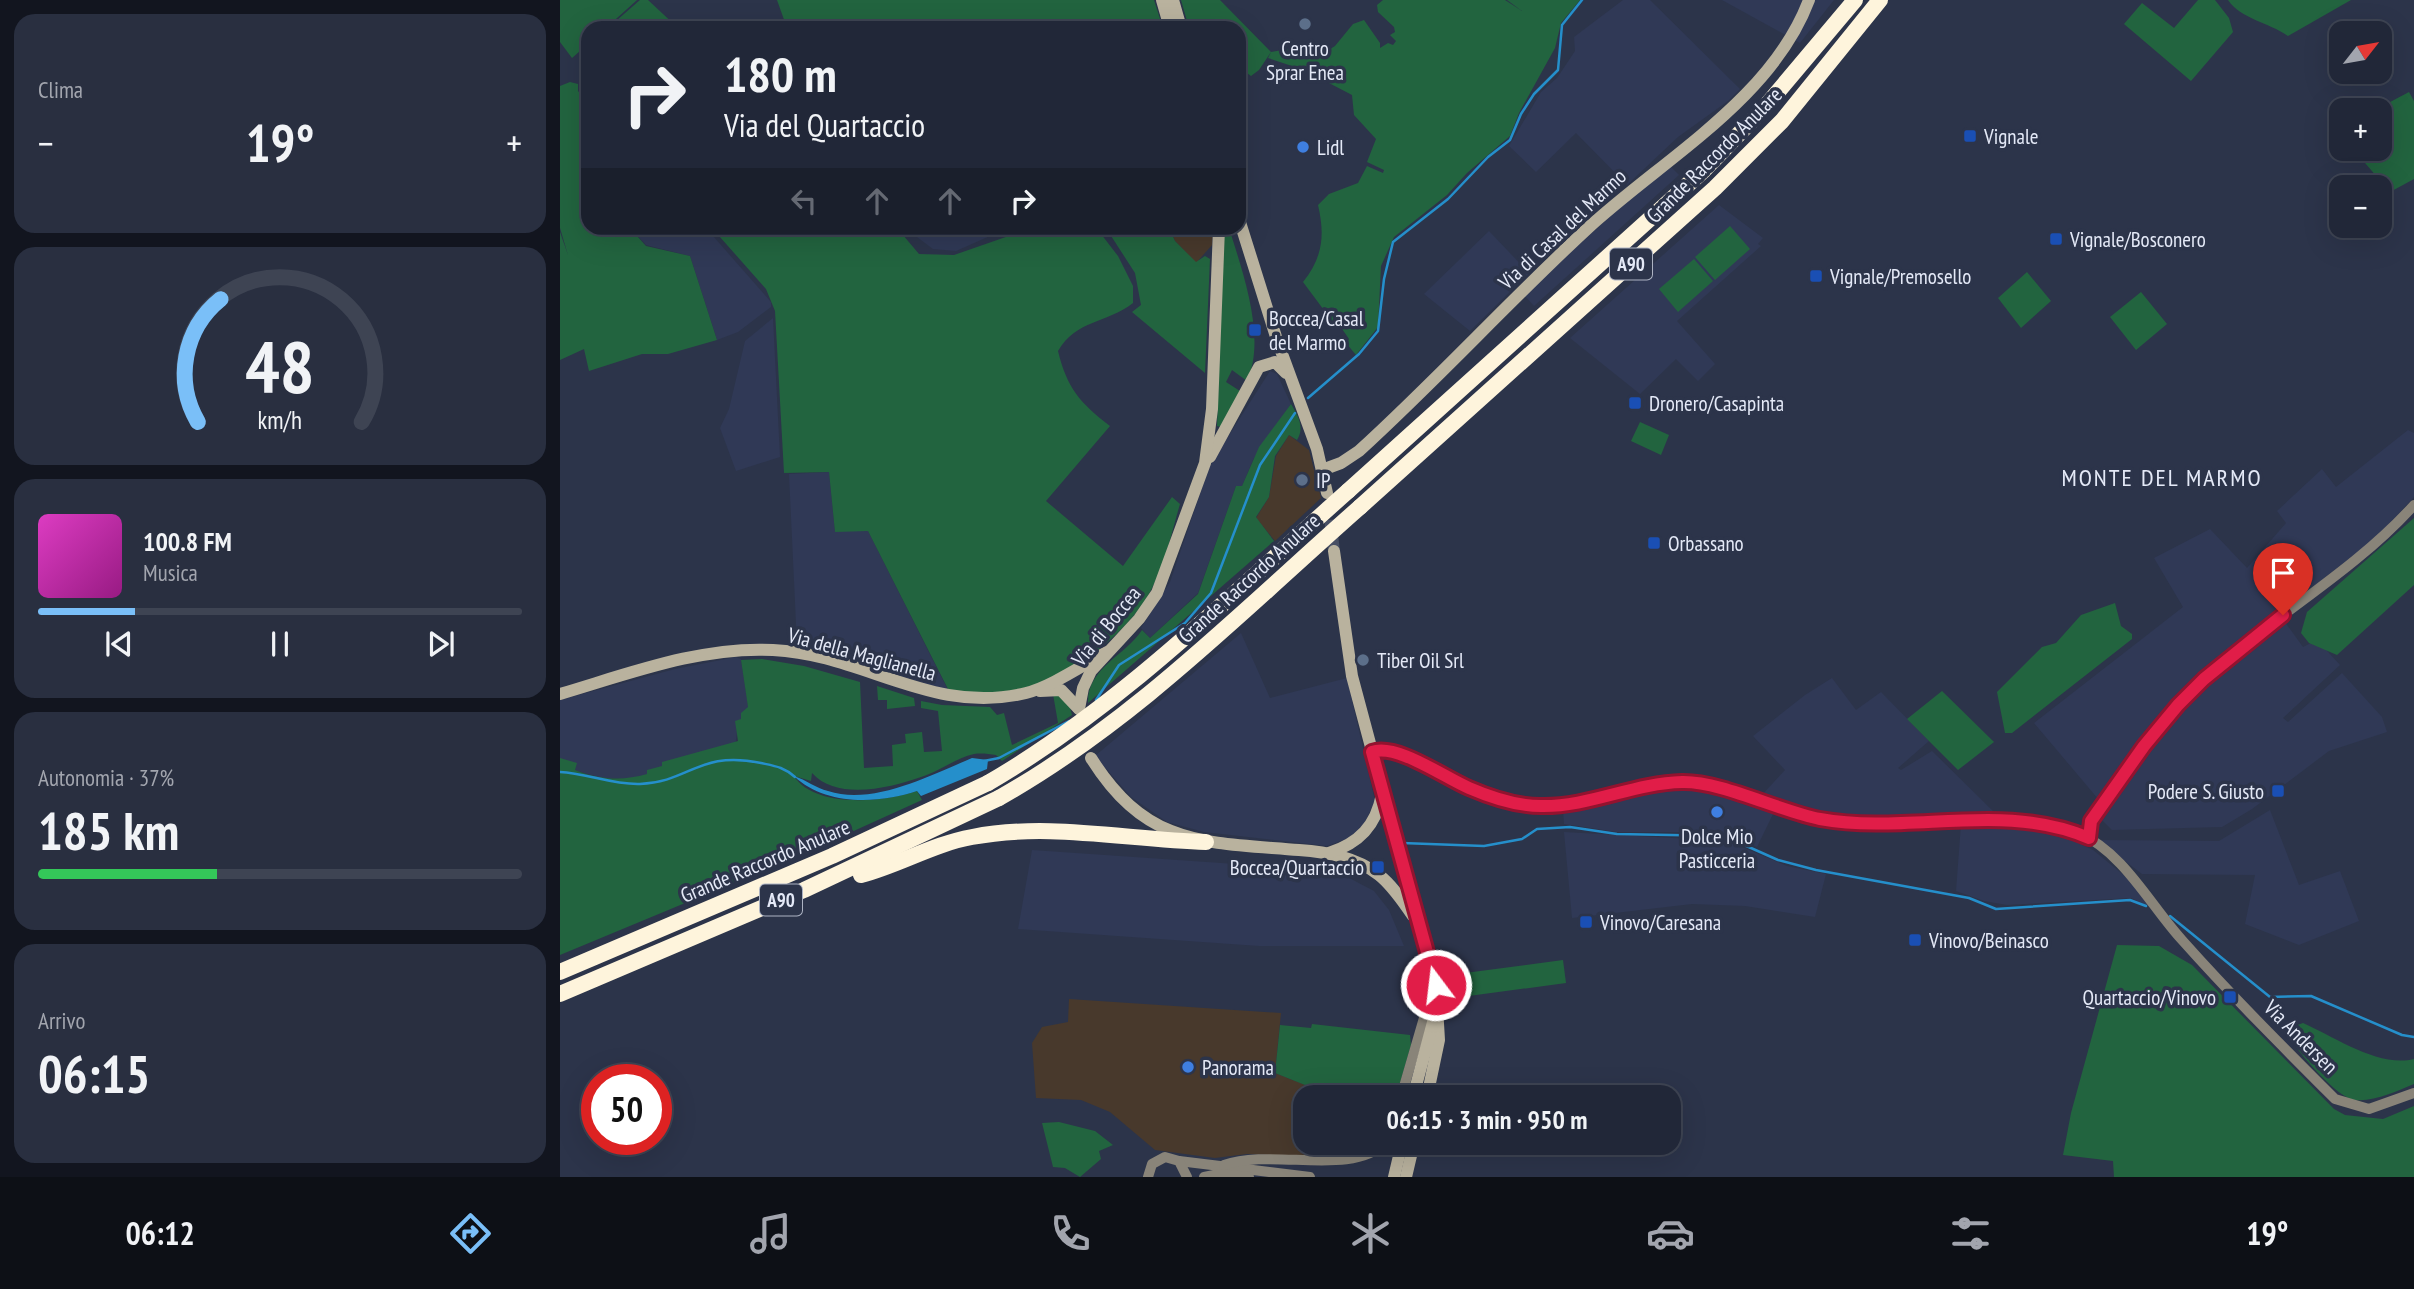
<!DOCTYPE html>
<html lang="it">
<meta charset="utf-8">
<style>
body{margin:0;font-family:"PT Sans Narrow",sans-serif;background:#292f40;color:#f1f3f6;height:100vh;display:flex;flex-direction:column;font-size:26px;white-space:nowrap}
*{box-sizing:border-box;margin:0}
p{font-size:23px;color:#a2a5ae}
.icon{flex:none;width:38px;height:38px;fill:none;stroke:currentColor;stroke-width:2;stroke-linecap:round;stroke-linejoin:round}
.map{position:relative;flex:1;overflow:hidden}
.drawer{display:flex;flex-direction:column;gap:14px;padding:14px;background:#12151f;width:560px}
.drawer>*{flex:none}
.guide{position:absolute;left:21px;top:21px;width:665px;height:214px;border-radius:21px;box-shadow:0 7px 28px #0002,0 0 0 2px #3e4453;background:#212738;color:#f1f3f6;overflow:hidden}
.needle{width:46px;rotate:59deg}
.tools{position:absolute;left:1769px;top:21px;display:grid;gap:14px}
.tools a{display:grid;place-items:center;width:63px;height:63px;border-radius:14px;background:#212738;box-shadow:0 7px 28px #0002,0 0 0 2px #3e4453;font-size:35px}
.speed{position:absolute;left:21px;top:1064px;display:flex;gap:14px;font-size:35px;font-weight:700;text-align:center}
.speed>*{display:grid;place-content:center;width:91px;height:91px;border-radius:50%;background:#212738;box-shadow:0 7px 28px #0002,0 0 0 2px #3e4453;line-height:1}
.speed .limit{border:10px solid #d22;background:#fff;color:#111}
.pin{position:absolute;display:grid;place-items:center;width:60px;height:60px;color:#fff;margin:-72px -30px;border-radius:50% 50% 50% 0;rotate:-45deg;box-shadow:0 0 7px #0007}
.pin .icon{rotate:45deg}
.me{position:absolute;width:77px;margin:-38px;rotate:345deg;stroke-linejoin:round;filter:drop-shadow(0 0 5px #0008)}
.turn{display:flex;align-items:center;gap:24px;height:147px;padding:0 28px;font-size:32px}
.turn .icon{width:91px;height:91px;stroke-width:2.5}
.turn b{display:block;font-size:49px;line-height:60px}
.lanes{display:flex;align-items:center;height:66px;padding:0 28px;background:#0003;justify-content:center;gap:35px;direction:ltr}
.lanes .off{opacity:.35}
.big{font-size:52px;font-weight:600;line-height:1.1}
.drawer .widget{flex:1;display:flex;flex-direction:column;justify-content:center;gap:10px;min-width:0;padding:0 24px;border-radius:21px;background:#292f40}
.drawer .dial{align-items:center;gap:0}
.dial svg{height:182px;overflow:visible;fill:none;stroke:#3e4453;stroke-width:7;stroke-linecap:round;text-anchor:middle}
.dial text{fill:#f1f3f6;stroke:none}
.song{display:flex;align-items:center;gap:21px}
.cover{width:84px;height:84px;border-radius:10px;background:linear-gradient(135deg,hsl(310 70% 55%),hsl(310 70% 35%))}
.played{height:7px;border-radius:4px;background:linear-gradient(90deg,#7abff8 20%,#3e4453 20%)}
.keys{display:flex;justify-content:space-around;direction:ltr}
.heat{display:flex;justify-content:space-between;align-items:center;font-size:38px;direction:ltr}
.charge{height:10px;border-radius:5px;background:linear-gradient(90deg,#34c759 37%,#3e4453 0)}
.trip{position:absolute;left:733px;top:1085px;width:388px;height:70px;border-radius:21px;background:#212738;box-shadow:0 7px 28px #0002,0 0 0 2px #3e4453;font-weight:600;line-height:70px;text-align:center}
.tabs{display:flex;height:112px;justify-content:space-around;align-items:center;background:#0d1016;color:#a2a5ae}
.tabs .icon{width:49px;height:49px}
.tabs .on{color:#7abff8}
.tabs b{font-size:32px;color:#f1f3f6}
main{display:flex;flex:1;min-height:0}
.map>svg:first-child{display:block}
.commercial{fill:#48392c}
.built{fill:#303956}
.green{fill:#22643f}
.water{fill:#258fcb}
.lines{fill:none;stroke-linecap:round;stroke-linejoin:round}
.stream{stroke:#258fcb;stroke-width:2.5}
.secondary-tunnel{stroke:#484f64;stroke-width:12;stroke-dasharray:12 6;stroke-linecap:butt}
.tertiary{stroke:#898479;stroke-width:10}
.secondary{stroke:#b9b29e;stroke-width:12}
.motorway{stroke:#fef4dc;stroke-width:16}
.motorway-bridge{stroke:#fef4dc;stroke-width:16}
.route-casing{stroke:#92132f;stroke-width:18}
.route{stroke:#e11d48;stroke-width:12}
.service-dot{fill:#5c6f8a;stroke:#2c344a;stroke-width:2.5}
.transit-dot{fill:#1a4fb4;stroke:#2c344a;stroke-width:2.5}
.shop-dot{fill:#3f7fe0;stroke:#2c344a;stroke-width:2.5}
.labels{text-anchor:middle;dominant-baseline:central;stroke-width:7;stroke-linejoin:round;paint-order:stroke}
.shield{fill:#2c344a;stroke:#adb3c3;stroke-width:2}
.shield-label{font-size:19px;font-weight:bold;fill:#e4e9f7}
.poi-label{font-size:21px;fill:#e4e9f7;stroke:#2c344a;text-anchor:start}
.street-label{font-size:21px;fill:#e4e9f7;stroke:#2c344a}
.quarter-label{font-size:24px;letter-spacing:2px;fill:#e4e9f7;stroke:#2c344a}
</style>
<main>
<section class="drawer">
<div class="widget"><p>Clima</p>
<div class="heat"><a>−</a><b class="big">19°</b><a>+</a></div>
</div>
<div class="widget dial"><svg viewBox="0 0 100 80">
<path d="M14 69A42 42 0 1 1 86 69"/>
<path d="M14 69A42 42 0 0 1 24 15" stroke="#7abff8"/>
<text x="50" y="56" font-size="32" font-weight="700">48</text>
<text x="50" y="72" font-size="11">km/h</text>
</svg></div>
<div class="widget">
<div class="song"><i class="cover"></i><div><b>100.8 FM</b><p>Musica</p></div></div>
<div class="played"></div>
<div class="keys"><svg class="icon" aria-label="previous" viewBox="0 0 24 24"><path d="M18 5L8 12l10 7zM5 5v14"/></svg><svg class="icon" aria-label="pause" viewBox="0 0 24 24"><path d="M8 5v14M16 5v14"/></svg><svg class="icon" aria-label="next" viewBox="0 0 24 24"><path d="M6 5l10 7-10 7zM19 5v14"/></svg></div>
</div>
<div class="widget"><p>Autonomia · 37%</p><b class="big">185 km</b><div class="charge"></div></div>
<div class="widget"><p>Arrivo</p><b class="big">06:15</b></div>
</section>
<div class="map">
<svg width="1854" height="1177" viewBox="0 0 1854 1177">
<rect width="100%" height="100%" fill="#2c344a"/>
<g class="commercial">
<polygon points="610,228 653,228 652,245 636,263 615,241"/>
<polygon points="729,435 749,450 761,498 715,541 696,518 709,497 716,456"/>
<polygon points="509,999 721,1013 715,1073 776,1097 746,1097 746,1143 794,1143 793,1148 783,1158 687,1154 655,1158 595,1150 550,1112 521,1100 476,1098 472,1043 482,1027 508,1022"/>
</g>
<g class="built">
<polygon points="1063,0 1090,0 1180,89 1168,101 1118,137 1067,185 1016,133 976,172 949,146 981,92 997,78 1015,51 1014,37"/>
<polygon points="1162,0 1274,0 1240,43"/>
<polygon points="1108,164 1119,175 974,306 965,296 981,279"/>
<polygon points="1159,205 1203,238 1198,244 1201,246 1117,321 1155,364 1138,381 1116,359 1080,394 1010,338"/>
<polygon points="70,228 146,228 211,302 211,307 178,332 157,340 130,256 86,245"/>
<polygon points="345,228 448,228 396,251 373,249"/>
<polygon points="929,231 969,273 910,331 864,294"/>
<polygon points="213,318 220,457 176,471 160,428 169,409 185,341"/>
<polygon points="710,371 717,374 731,404 693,460 682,486 676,486 638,593 590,638 581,628 610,582 650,465"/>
<polygon points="1848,430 1854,433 1854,497 1816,538 1679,644 1539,800 1474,723 1623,607 1594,558 1650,529 1687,568 1726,523 1717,511 1762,469 1776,487"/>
<polygon points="269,472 275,531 308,531 388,690 237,645 229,474"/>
<polygon points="1725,622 1743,647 1757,640 1780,665 1723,718 1728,722 1782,673 1822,717 1827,732 1769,751 1692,809 1662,827 1552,830 1538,816 1593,740 1648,681"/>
<polygon points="681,633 710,698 787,678 815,801 804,824 789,838 767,846 644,832 607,822 571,797 535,756"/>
<polygon points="176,657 181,659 190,718 177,732 175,747 78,779 41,778 0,766 0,700 115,669"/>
<polygon points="1272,678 1296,710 1321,692 1369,741 1338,768 1341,770 1372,751 1435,813 1295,818 1246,811 1200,797 1225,770 1193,736 1245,695"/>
<polygon points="1115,788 1139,788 1214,812 1197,847 1170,834 1154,832 1057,832 1004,824 1003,810 1074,792"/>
<polygon points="1710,810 1739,885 1780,871 1799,921 1739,945 1685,924 1695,875 1582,874 1537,840 1659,841"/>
<polygon points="1435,823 1506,837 1533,850 1571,881 1590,903 1586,905 1571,898 1447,905 1424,901 1396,891 1401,824"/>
<polygon points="1004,832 1168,841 1227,866 1266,874 1255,917 1185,906 1132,904 1012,918"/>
<polygon points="472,850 776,871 814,891 829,910 844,946 699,946 458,929"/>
</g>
<g class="green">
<polygon points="0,0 77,0 46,28 28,28 28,44 12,58 0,42"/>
<polygon points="80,0 88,0 118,28 48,28"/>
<polygon points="217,0 594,0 603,28 597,28 594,20 571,28 294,28 302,19 289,28 227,28"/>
<path d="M621 0H660L711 52 734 48 756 58 775 46 793 24 804 20 820 43V48L828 43 833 45 836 41 830 35 835 32 834 27 818 12 817 5 823 0H945L962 11 947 0H1020L1001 23 995 48 959 113 950 136 907 173 887 195 834 237 821 266 818 327 796 355 786 343 789 339 778 323 775 325 743 282C763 257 765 235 758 205L769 194 798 183 807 166 823 173 824 170 807 162 816 139 794 115 792 95 744 70 708 58 711 52 699 70 691 76 679 67V28H629Z"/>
<polygon points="1638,0 1655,0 1669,18 1673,32 1631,81 1564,24 1582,3 1614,28"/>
<path d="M1668 0H1791L1728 36C1708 22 1681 19 1668 0Z"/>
<polygon points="10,82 18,84 18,91 28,103 28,228 70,228 86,246 130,256 157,340 108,354 82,354 29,371 24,349 0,360 0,232 8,255 0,228 0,86"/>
<polygon points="1849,92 1854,101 1854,179 1830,192 1793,149 1820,149 1820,110 1815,110"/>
<polygon points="1170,226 1190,249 1155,280 1135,257"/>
<path d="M152 228H337L359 254 394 255 472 228H529L541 234 558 256 573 286V303C546 324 517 319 498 351 507 388 520 403 550 426L486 501 563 566 612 497 620 504C612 531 606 561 593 586 572 631 509 678 462 693 442 699 413 696 392 697L308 531 275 532 269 472 224 473 215 311 206 289Z"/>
<polygon points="546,228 609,228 615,241 636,262 645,256 650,259 645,373 572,312 581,305 575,273"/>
<path d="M664 228H669C682 270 707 338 687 381L672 370 666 382 680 391 661 427 657 426Z"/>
<polygon points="1134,259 1153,281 1118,312 1099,289"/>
<polygon points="1467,272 1491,301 1461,328 1438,298"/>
<polygon points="1581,292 1607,324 1576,350 1550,317"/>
<path d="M731 404C738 416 745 427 737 440L729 435 715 456 709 497 696 517 714 541 528 703C527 668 565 656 582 630L590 638 638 594 676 486H682L699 447Z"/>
<polygon points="1080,422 1109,435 1101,455 1071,441"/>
<polygon points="1854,518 1854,585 1777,655 1749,643 1741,633 1747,612"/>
<polygon points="1555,603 1561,626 1572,634 1572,639 1452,733 1445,733 1437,692 1482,647 1496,643 1521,615"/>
<path d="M202 659 244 666 300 682 304 768 333 766 332 745 346 743 345 734 362 732 364 752 382 751 378 711 361 708V701L382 705 430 707 437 715 444 713 452 745 498 723 493 694 497 693 509 704 512 715 442 761 436 755C429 754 421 753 414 754 395 758 381 771 361 777 330 788 277 801 252 773L251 781 234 776C255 809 325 802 357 791L362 800 243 854 0 955V758L17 763 15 770C40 780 63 781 87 774V770L102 766V762L178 741 175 721 181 719V713L188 707 181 660Z"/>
<polygon points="317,686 354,698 355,706 327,709 327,700 318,700"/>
<polygon points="1382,691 1434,742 1398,770 1347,719"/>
<polygon points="1557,945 1599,946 1632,965 1774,1109 1785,1115 1823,1119 1854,1106 1854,1177 1554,1177 1553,1161 1503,1155 1511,1113"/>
<polygon points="1003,960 1006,983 894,998 885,993 882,976"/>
<path d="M1743 1023C1775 1037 1819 1068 1854 1059V1084C1837 1091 1814 1102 1795 1100 1777 1098 1741 1055 1731 1040L1732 1027Z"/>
<polygon points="752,1024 850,1035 851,1045 836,1097 775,1097 715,1073 720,1025 751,1028"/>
<polygon points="499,1122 535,1131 553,1145 539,1151 541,1159 520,1177 505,1168 493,1167 482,1123"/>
</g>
<path class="water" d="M412 758 428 760 427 769 361 796 357 791C318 804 265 806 234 776 246 780 256 788 268 791 313 806 371 775 412 758Z"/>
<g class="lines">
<g class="stream">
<polyline points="748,398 799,354 818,331 824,279 833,242 888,199 928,157 950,140 961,114 974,94 998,70 1002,25 1022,0"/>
<polyline points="536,700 559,665 625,623 651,593 700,465 735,413"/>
<polyline points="424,761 439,758 509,721"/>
<path d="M0 772C26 773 52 785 80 784 130 782 139 750 201 763 215 766 224 767 235 777"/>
<polyline points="842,843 924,846 962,839 977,829 1010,827 1057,834 1164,836 1218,860 1256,870 1409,898 1436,909 1570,900 1586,906"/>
<polyline points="1610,916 1710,997 1751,996 1842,1035 1854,1037"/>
</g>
<polyline class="secondary-tunnel" points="768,502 774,551"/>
<g class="tertiary">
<path d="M812 752 821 750 837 753 908 788 968 805 1007 804 1090 785 1127 782 1267 820H1446L1519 833C1564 853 1590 905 1622 940 1671 995 1723 1047 1775 1099L1809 1109 1854 1093"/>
<path d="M1529 838C1528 816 1547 799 1558 782 1582 748 1606 715 1636 686 1704 621 1790 576 1854 505"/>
<polyline points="841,1097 866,1011 868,966"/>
<polyline points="619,1161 750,1177"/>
<path d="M664 1165C713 1148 791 1177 825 1143"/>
<polyline points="588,1177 592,1164 605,1157 619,1161 627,1177"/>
<polyline points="644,1177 659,1174 689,1177"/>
</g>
<g class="secondary">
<polyline points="602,0 610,28"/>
<polyline points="613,0 621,28"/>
<polyline points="679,219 717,340 757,449 767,493"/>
<polyline points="650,457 699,367 715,362 726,373"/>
<path d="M762 470 781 463 799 451C877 380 949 301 1027 229 1103 159 1212 99 1249 0"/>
<polyline points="774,551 792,676 876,990 879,1040 867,1097"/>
<polyline points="480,691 501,690 519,709"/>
<path d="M0 694C68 674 141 646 213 650 303 654 372 716 466 693 491 687 524 664 547 652"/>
<polyline points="519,709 523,688 531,671 579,619 597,593 645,463 652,409 659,228"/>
<path d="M531 758C587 847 644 842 739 850 767 852 796 857 819 875 833 886 843 902 853 916"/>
<path d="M769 853C799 843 816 826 822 794"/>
<polyline points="853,1097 876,1011"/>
<polyline points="834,1177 842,1143"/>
<polyline points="846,1177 854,1143"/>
</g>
<g class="motorway">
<polyline points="788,491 1144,170 1205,107 1295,0"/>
<polyline points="800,507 1155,188 1222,121 1320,0"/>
<path d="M301 875C339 865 373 844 412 837 489 822 568 840 646 842"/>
<polyline points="0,972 272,856 428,783"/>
<polyline points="0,994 244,890 439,798"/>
</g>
<g class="motorway-bridge">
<path d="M428 783C562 705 673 593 788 491"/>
<path d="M439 798C574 722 684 609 800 507"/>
</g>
</g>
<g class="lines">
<defs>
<path id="route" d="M876 985 812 752C837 743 885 778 909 788 932 798 956 806 981 806 1029 807 1074 783 1122 782 1161 781 1219 811 1260 819 1349 835 1444 801 1529 838L1531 821 1584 746 1618 705 1644 679 1723 615"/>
</defs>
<use href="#route" class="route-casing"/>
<use href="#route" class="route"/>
</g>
<g class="service-dot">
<circle cx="745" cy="24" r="7"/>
<circle cx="742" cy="480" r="7"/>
<circle cx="803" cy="660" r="7"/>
</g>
<g class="transit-dot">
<rect x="1403" y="129" width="14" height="14" rx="3.5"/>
<rect x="1489" y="232" width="14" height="14" rx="3.5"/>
<rect x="1249" y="269" width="14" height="14" rx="3.5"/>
<rect x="688" y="323" width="14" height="14" rx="3.5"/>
<rect x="1068" y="396" width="14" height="14" rx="3.5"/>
<rect x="1087" y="536" width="14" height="14" rx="3.5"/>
<rect x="1711" y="784" width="14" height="14" rx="3.5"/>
<rect x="811" y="860" width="14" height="14" rx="3.5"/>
<rect x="1019" y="915" width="14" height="14" rx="3.5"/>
<rect x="1348" y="933" width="14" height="14" rx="3.5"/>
<rect x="1663" y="990" width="14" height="14" rx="3.5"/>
</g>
<g class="shop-dot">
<circle cx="743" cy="147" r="7"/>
<circle cx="1157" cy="812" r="7"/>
<circle cx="628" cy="1067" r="7"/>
</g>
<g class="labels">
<g class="shield">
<rect x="1050" y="248.5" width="42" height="31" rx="5"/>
<rect x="200" y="884.5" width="42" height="31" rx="5"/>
</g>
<g class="shield-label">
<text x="1071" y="264">A90</text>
<text x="221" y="900">A90</text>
</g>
<g class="poi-label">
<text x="745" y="48" text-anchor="middle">Centro<tspan x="745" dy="24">Sprar Enea</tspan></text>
<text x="1424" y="136">Vignale</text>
<text x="757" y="147">Lidl</text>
<text x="1510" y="239">Vignale/Bosconero</text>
<text x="1270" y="276">Vignale/Premosello</text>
<text x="709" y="318">Boccea/Casal<tspan x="709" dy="24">del Marmo</tspan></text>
<text x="1089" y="403">Dronero/Casapinta</text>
<text x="756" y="480">IP</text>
<text x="1108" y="543">Orbassano</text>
<text x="817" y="660">Tiber Oil Srl</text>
<text x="1704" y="791" text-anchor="end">Podere S. Giusto</text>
<text x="1157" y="836" text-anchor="middle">Dolce Mio<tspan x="1157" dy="24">Pasticceria</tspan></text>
<text x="804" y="867" text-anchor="end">Boccea/Quartaccio</text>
<text x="1040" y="922">Vinovo/Caresana</text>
<text x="1369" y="940">Vinovo/Beinasco</text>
<text x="1656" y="997" text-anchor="end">Quartaccio/Vinovo</text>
<text x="642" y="1067">Panorama</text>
</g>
<g class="street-label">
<text transform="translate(1154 155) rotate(-45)">Grande Raccordo Anulare</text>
<text transform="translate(1002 229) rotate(-43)">Via di Casal del Marmo</text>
<text transform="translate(689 578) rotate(-42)">Grande Raccordo Anulare</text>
<text transform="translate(546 626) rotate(-51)">Via di Boccea</text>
<text transform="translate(302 654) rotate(15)">Via della Maglianella</text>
<text transform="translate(205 861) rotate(-23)">Grande Raccordo Anulare</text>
<text transform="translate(1741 1037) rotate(45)">Via Andersen</text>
</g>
<g class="quarter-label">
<text x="1602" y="477">MONTE DEL MARMO</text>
</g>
</g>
</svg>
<div class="tools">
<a><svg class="needle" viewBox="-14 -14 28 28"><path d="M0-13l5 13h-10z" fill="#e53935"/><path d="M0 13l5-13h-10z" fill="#a2a5ae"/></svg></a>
<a>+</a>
<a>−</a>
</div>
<div class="speed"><div class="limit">50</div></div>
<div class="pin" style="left:1723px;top:615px;background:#d93025"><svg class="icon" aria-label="arrive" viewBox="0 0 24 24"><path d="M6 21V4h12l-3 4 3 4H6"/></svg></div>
<svg class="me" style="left:876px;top:985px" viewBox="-20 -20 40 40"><circle r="17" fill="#e11d48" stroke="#fff" stroke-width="3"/><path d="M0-11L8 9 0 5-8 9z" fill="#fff"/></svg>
<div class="trip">06:15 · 3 min · 950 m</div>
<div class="guide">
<div class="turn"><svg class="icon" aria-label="right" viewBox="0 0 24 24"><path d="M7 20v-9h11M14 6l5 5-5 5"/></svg><div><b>180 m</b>Via del Quartaccio</div></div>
<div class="lanes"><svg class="icon off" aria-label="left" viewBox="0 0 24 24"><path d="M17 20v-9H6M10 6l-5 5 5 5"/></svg><svg class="icon off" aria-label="ahead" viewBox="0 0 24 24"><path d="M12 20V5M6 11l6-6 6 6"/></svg><svg class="icon off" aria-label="ahead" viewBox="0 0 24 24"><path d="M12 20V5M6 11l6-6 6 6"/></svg><svg class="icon" aria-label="right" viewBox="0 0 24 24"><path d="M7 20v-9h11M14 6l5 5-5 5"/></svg></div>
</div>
</div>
</main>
<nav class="tabs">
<b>06:12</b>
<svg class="icon on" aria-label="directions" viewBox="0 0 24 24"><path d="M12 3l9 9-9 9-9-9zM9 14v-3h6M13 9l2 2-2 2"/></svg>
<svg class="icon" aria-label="music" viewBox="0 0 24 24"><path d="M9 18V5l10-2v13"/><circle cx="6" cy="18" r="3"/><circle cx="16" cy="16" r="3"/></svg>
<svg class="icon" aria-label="phone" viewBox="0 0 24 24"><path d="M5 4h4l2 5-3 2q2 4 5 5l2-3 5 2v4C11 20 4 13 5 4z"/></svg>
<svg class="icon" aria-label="climate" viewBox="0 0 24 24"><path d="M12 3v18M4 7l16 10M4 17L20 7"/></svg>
<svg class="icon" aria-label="car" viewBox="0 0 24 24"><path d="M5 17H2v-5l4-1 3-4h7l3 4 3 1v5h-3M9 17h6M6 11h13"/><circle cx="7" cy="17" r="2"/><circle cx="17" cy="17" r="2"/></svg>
<svg class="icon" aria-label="filters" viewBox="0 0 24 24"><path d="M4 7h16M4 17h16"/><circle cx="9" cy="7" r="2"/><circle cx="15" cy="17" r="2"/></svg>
<b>19°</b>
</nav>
